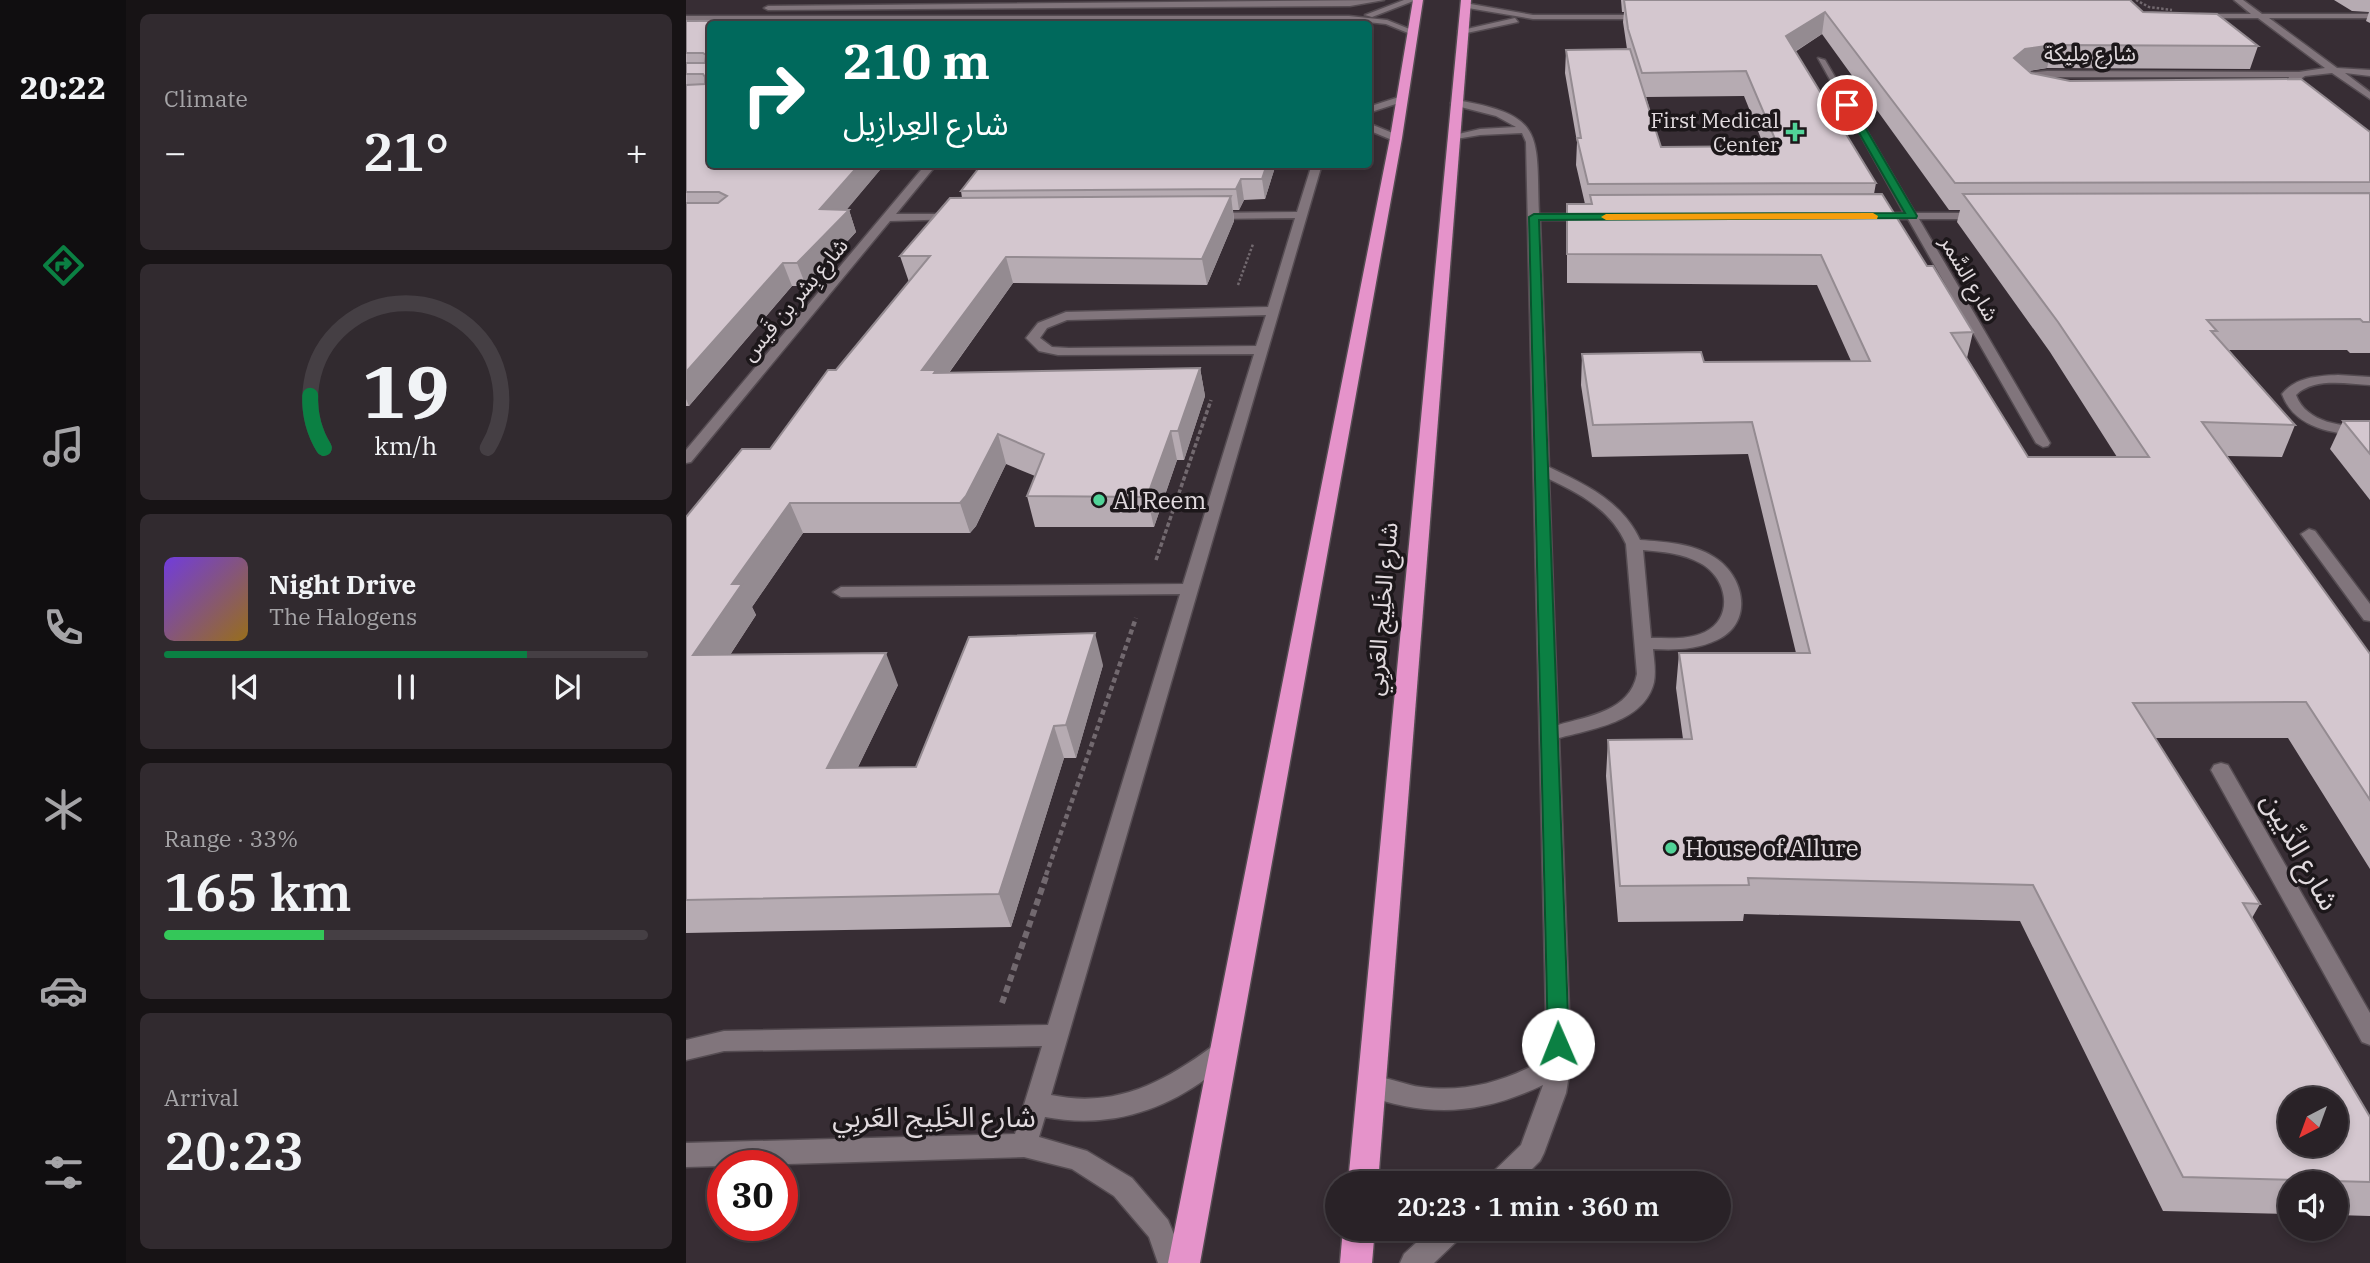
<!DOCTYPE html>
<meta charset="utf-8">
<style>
body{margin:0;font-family:"IBM Plex Serif","Noto Sans Arabic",serif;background:#312a2f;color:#f1f3f6;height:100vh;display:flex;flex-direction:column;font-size:26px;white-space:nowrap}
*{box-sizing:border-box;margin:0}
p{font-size:23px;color:#a5a4a7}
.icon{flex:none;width:38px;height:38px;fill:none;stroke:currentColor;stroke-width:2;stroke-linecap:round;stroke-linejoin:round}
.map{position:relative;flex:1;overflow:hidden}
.sheet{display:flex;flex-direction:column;gap:14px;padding:14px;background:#171315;width:560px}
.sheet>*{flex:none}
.hud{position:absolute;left:21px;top:21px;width:665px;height:147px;border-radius:7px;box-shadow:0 4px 10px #0003,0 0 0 2px #453f44;background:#00695c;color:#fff;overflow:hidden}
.needle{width:46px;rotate:221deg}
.tools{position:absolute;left:1592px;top:1087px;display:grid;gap:14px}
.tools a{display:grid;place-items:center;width:70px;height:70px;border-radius:50%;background:#292227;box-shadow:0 4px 10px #0003,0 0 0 2px #453f44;font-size:35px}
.speed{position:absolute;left:21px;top:1150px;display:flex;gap:14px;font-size:35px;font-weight:700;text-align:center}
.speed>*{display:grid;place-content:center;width:91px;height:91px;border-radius:50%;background:#292227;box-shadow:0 4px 10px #0003,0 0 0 2px #453f44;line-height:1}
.speed .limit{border:10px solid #d22;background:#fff;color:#111}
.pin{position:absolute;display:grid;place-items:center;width:60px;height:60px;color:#fff;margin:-30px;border:4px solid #fff;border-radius:50%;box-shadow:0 2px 7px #0007}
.me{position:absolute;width:77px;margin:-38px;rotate:359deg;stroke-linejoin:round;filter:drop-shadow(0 0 5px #0008)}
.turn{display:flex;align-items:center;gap:24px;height:147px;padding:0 21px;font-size:32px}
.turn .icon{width:91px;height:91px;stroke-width:2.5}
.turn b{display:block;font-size:49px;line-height:60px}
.big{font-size:52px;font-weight:600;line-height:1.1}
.sheet .card{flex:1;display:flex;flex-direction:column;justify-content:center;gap:10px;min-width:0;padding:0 24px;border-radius:10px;background:#312a2f}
.sheet .dial{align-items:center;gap:0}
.dial svg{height:182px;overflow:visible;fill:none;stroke:#453f44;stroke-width:7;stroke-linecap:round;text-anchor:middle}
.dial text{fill:#f1f3f6;stroke:none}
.song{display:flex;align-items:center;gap:21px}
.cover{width:84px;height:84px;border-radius:10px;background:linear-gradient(135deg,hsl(260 70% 55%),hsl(40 70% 35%))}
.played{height:7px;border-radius:4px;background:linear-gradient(90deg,#0b8043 75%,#453f44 75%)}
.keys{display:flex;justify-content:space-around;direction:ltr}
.heat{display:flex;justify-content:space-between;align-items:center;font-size:38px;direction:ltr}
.charge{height:10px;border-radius:5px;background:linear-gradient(90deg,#34c759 33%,#453f44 0)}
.trip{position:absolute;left:639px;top:1171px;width:406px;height:70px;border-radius:35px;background:#292227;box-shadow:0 4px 10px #0003,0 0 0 2px #453f44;font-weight:600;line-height:70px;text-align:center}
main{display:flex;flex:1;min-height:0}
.dock{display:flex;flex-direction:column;width:126px;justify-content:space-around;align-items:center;background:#100e10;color:#a5a4a7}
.dock .icon{width:49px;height:49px}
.dock .current{color:#0b8043}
.dock b{font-size:32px;color:#f1f3f6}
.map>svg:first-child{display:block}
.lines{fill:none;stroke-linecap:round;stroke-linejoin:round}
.minor-casing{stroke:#554c52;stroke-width:3}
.highway-casing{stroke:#554c52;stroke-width:3}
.path-far3{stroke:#72696f;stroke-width:2.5;stroke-dasharray:2.5 2;stroke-linecap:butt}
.path-far2{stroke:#72696f;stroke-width:3.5;stroke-dasharray:4.5 2.5;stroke-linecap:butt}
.path-far1{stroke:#72696f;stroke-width:4.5;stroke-dasharray:5 3.5;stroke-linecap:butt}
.path{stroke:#72696f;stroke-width:6;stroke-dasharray:7 4.5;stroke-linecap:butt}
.minor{fill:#81757c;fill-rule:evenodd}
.highway{fill:#e593ca;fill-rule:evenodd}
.wall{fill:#b6abb2;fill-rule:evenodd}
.shaded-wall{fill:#948b91}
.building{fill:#d4c7cf;stroke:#948b91;stroke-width:2;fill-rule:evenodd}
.route{fill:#0b8043;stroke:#07532c;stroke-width:2}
.slow{fill:#f59e0b}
.poi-dot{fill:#51d398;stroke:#1c171a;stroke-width:2.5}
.labels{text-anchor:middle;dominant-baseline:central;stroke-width:7;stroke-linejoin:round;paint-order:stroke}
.far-street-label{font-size:21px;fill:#e1dade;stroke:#1c171a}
.far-poi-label{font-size:21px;fill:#e1dade;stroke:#1c171a;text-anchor:end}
.poi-label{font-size:24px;fill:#e1dade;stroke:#1c171a;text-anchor:start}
.street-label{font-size:24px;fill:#e1dade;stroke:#1c171a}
.near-street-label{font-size:28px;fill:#e1dade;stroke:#1c171a}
</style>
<main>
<nav class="dock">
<b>20:22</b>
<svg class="icon current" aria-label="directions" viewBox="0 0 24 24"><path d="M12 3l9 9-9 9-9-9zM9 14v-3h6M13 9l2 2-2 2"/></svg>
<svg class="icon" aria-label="music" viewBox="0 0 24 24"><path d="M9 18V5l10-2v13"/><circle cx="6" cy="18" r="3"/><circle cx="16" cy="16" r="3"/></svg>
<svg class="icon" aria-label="phone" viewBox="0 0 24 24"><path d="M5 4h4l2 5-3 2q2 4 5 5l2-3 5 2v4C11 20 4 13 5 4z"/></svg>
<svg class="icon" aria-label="climate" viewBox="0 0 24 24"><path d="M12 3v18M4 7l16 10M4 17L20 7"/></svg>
<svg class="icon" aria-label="car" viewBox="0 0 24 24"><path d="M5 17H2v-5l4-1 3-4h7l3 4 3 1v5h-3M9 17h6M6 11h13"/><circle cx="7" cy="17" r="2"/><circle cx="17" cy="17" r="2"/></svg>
<svg class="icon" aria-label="filters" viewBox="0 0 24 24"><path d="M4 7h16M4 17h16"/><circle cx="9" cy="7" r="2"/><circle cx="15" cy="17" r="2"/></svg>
</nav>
<section class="sheet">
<div class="card"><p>Climate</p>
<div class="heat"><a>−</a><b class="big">21°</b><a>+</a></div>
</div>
<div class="card dial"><svg viewBox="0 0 100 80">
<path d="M14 69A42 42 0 1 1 86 69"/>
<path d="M14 69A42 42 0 0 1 8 46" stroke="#0b8043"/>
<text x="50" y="56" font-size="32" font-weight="700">19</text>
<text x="50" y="72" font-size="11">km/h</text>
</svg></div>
<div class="card">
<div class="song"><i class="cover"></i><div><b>Night Drive</b><p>The Halogens</p></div></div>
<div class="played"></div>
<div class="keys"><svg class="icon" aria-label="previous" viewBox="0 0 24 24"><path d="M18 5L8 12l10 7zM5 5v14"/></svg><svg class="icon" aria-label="pause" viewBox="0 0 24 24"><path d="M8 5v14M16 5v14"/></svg><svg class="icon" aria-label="next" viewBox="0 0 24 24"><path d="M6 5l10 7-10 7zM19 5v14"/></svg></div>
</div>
<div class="card"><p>Range · 33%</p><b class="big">165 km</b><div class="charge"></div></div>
<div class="card"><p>Arrival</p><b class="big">20:23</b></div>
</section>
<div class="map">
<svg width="1684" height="1263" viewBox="0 0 1684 1263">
<rect width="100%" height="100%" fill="#372d34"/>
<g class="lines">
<defs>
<g id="minor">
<polygon points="698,0 664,6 82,10 78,8 82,6"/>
<polygon points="718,0 730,0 686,17 679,15"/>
<polygon points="1548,0 1557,0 1576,14 1684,14 1684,18 1583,18 1651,68 1684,70 1684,76 1659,73 1684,92 1684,99 1646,73 1619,76 1606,85 1601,82 1603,77 1361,77 1346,78 1331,85 1326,82 1341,73 1361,71 1613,72 1639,68 1572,18 1513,18 1509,16 1513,14 1565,14"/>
<polygon points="779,3 847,15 960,15 964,17 960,19 847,19 776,7"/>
<polygon points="0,16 663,16 701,20 731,32 727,35 700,24 663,20 0,20"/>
<polygon points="829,18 832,22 776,34 772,31"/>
<polygon points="1132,58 1139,60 1229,213 1296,213 1302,216 1296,219 1233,219 1364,443 1362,446 1357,447 1350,443 1222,219 1187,219 1181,216 1187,213 1218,213"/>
<polygon points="716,96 719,97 719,101 682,113 682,107"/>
<path d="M770 100C860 115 850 134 853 214H904L910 217 904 220H854L863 467C900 485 936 501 954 540 979 542 1006 543 1028 557 1059 576 1068 623 1031 640 1010 650 989 650 967 649 968 660 970 671 968 682 959 722 906 729 873 738L885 1063 880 1093 858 1153 854 1161 832 1183H801L805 1174 835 1145 857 1085C794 1115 742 1118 676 1094L673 1086 676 1078C693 1072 717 1085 735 1087 781 1093 821 1081 861 1058L840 142 836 133 794 135 764 140V136L794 129 830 127 810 116 767 105 765 103ZM863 479C896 495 925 510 940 544L951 674C944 711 903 716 872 725ZM957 550C977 552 996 553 1014 563 1041 577 1049 617 1019 632 1002 640 984 638 965 638Z"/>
<polygon points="682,123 714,136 715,138 706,140 682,130"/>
<polygon points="240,164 251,164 210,214 269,214 275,217 273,219 204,221 5,462 0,463 0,450"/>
<path d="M626 164H636L365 1095C431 1109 481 1081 532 1042L540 1039 548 1042 552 1049C546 1062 532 1070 521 1078 472 1114 418 1128 359 1117L353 1137 401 1151 446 1178 482 1220 500 1263H472L463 1237 428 1196 386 1169 338 1157 0 1167V1143L329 1134 356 1046 38 1051 0 1060V1040L38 1031 362 1025 494 594 155 597 147 592 155 587 497 584 568 354 372 355 353 351 340 338 352 323 380 312 582 307 609 218 525 219 519 216 525 213 611 212ZM580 315 570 346 383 348 366 347 354 338 361 328 381 320Z"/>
<path d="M1652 375 1684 377V385C1661 384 1628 377 1610 395 1621 424 1657 426 1684 428V436C1650 434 1609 430 1596 394 1610 377 1631 376 1652 375Z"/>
<polygon points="1623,529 1629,531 1684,604 1684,621 1678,620 1615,534"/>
<polygon points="1535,763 1542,765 1684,1013 1684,1045 1676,1042 1525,770 1528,765"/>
<polygon points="746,1228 779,1228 775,1237 748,1263 714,1263 718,1254"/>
</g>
<g id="highway">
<polygon points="727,0 737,0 716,138 514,1263 482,1263 704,138"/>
<polygon points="775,0 785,0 692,1183 662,1183"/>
<polygon points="657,1228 689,1228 686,1263 654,1263"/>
</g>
</defs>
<use href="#minor" class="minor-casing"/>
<use href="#highway" class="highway-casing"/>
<g class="path-far3">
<polyline points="1450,0 1463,7 1486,10"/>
<polyline points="552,285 567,244"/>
</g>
<polyline class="path-far2" points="470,560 525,400"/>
<polyline class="path-far1" points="360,875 450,618"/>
<polyline class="path" points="316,1003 361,874"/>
<use href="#minor" class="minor"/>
<use href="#highway" class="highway"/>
</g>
<g class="wall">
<path d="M935 0H1444L1457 12 1572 46 1564 69 1361 68 1343 71 1345 73 1384 81 1684 132V353H1664L1661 350H1543L1609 425 1596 457 1541 456 1684 654V869L1602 738H1469L1574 904 1566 918 1684 1117V1216L1650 1215V1183H1605V1214L1477 1211 1334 921 1058 914 1057 921 932 922 920 776 922 740 997 739 990 688 993 653H1110L1062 454 906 457 895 385 896 354 1018 362 1165 361 1131 285 881 283V204H899L890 165 891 142 879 73 880 50 941 49 937 22 938 12H936ZM1136 34 1263 210H1274L1271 222 1364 352 1431 457H1342L1281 358 1287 332 1241 266 1188 194 1190 183 1109 52ZM1058 96 1078 146 975 147 960 97Z"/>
<polygon points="1648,0 1684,0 1684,23 1680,21 1683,12 1666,11"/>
<polygon points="317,20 24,164 199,164 160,210 163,210 170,232 120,286 106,286 3,406 0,406 0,21"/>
<polygon points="590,164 579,199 558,200 553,210 547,210 548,221 521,285 327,283 263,373 514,368 519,396 498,460 491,460 468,527 349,527 341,496 349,476 320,464 290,526 284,533 117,533 66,607 70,615 44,655 212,685 172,767 230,767 417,665 390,758 378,758 325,927 0,933 0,517 84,449 223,282 214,256 276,198 275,191"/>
<polygon points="1657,421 1684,421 1684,500 1644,449"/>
</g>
<g class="shaded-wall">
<polygon points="1139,12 1136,34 1097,59 1100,36"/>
<polygon points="1367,45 1361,68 1334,72 1328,58 1339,49"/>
<polygon points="174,164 199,164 142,232 134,209"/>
<polygon points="581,164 590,164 579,199 576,179"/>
<polygon points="555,179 558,200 553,210 550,189"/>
<polygon points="545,196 548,221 521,285 516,259"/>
<polygon points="163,210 170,232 120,286 111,263"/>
<polygon points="320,257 327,283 254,385 236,370"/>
<polygon points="97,263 106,286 3,406 0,399 0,372"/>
<polygon points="514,368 519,396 498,460 492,431"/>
<polygon points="485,431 491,460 468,527 461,497"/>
<polygon points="312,434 320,464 290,526 284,533 274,503"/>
<polygon points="104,503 117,533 66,607 70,615 23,687 7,655 46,584"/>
<polygon points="409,633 417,665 390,758 380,725"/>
<polygon points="200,653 212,685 156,800 141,768"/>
<polygon points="368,726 378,758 325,927 313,894"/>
</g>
<g class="building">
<polygon points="938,0 1444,0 1457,12 1531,14 1572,46 1367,45 1339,49 1328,58 1345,73 1384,81 1615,79 1684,132 1684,182 1269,183 1139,12 1100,36 1190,183 902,184 891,138 895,138 880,50 944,49 975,147 1092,146 1060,71 956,73 942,29"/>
<polygon points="317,20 313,24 24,24 24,164 174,164 134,209 163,210 111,263 97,263 0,372 0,203 32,203 41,196 33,192 0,192 0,85 19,84 19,77 17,74 0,74 0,63 19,63 20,55 17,53 0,53 0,21"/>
<polygon points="579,20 632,20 631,24 577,24"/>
<polygon points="296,164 581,164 576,179 555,179 550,189 275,191"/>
<path d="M1684 193V322H1677L1674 319 1521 320 1531 331H1525L1609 425 1516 422 1684 654V800L1620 702 1447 703 1574 904 1557 903 1684 1117V1182L1497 1177 1347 885 1062 878 1063 885 934 886 922 740 1006 739 993 653H1124L1066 422 907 425 896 354 1015 352 1018 362 1184 361 1135 255 881 254V204H906L904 195 1196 194 1241 266H1247L1287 332 1265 333 1342 457H1463L1372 322 1277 194ZM1605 1099H1650V1144H1605Z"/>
<polygon points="545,196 516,259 320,257 236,370 250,370 248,373 514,368 492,431 485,431 461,497 341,496 358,454 312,434 280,496 274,503 104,503 46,584 56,584 7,655 200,653 141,768 230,767 283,637 409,633 380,725 368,726 313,894 0,900 0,517 56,449 84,449 142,370 150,370 244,256 214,256 264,198"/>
<polygon points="1657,421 1684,421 1684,454"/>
</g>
<polygon class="route" points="1161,102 1166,105 1231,216 1230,218 853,220 883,1044 880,1050 872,1053 865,1050 862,1044 843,217 848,214 1219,213 1157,105"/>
<polygon class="slow" points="1187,213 1192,216 1191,219 920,220 915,217 920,214"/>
<g class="poi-dot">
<path d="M1105.5 121.5h7v7h7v7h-7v7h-7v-7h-7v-7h7z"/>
<circle cx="413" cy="500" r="7"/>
<circle cx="985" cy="848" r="7"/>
</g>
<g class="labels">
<g class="far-street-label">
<text x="1404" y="53">شارع مِليكة</text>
<text transform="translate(1284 278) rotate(60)">شارع السَّمر</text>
<text transform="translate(108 299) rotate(-50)">شارع بِشر بن قَيس</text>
</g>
<g class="far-poi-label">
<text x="1093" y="120">First Medical<tspan x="1093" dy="24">Center</tspan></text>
</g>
<g class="poi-label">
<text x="427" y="500">Al Reem</text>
<text x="999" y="848">House of Allure</text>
</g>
<g class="street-label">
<text transform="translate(695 609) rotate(-85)">شارع الخَلِيج العَربِي</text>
</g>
<g class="near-street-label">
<text transform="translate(1615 851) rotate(61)">شارع الدِّيين</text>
<text x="248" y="1116">شارع الخَلِيج العَربِي</text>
</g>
</g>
</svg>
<div class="tools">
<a><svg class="needle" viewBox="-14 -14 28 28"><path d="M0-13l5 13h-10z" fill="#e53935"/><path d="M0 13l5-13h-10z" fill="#a5a4a7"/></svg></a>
<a><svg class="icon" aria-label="sound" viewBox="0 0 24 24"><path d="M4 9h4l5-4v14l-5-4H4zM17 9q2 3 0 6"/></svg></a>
</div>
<div class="speed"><div class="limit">30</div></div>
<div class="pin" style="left:1161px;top:105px;background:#d93025"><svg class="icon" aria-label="arrive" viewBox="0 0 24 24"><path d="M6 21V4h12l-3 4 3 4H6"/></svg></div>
<svg class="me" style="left:872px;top:1044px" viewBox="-20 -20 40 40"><circle r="19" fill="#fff"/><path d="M0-13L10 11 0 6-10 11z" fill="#0b8043"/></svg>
<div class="trip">20:23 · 1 min · 360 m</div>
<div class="hud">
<div class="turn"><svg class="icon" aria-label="right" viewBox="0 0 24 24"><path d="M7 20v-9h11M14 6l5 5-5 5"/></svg><div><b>210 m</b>شارع العِرازِيل</div></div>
</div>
</div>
</main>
